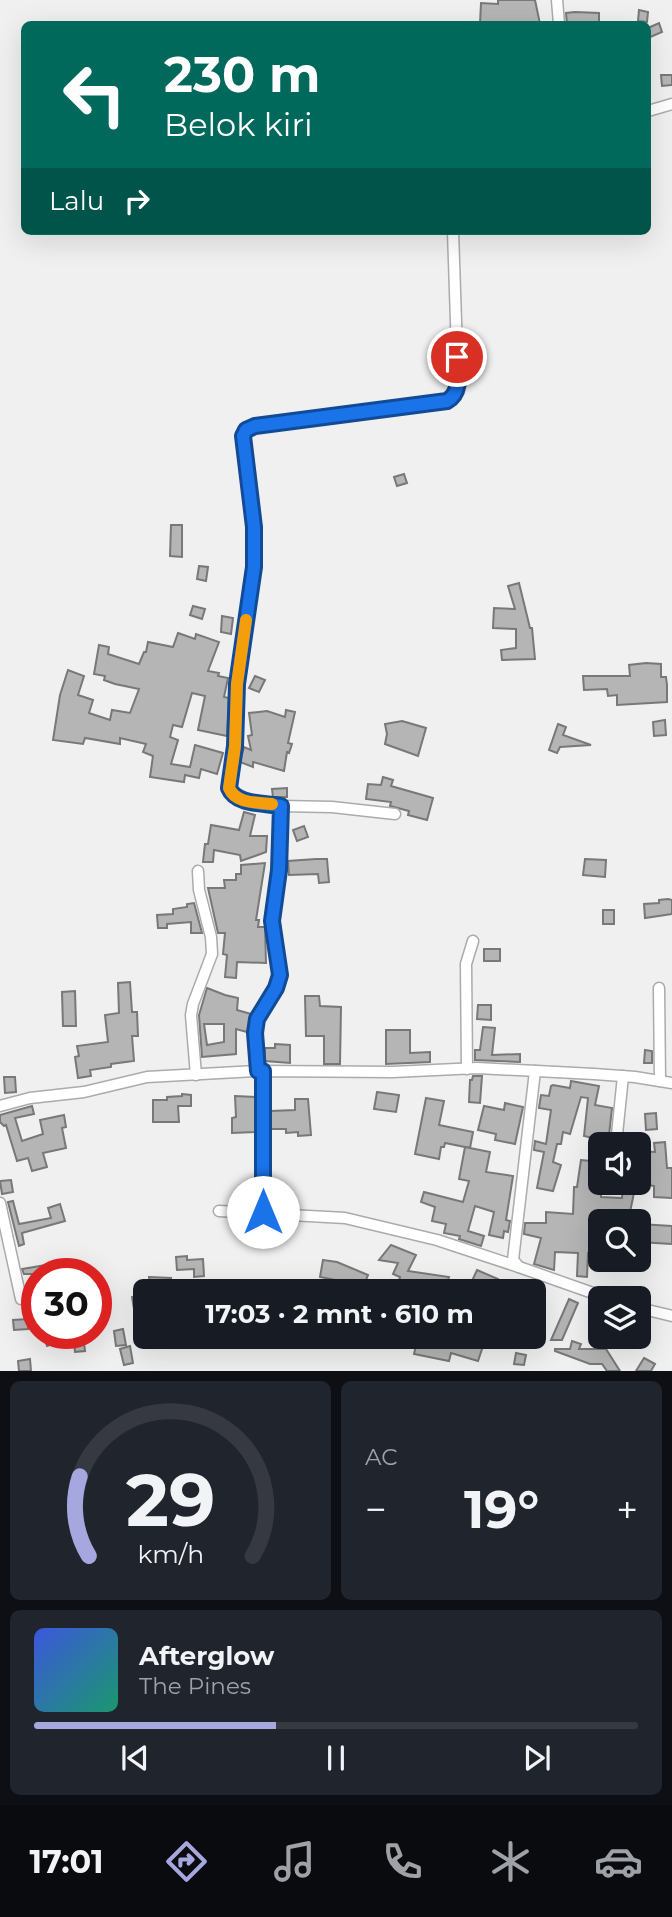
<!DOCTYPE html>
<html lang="id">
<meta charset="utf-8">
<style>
body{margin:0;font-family:Montserrat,sans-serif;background:#20242c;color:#f1f3f6;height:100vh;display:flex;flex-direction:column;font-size:26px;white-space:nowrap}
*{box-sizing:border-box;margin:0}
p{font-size:23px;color:#9ea1a6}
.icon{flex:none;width:38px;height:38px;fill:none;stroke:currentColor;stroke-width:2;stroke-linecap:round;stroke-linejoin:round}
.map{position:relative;height:1371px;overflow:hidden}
.panel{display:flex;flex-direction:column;gap:10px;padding:10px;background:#0d0f14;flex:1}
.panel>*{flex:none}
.guide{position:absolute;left:21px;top:21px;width:630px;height:214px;border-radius:10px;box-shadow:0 7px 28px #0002;background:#00695c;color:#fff;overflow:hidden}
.tools{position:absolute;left:588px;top:1132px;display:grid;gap:14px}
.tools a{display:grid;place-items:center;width:63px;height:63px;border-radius:10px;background:#171b24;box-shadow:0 7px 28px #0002;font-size:35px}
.speed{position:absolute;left:21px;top:1258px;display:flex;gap:14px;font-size:35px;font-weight:700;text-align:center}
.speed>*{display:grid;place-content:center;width:91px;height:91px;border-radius:50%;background:#171b24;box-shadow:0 7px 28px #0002;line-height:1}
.speed .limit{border:10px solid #d22;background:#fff;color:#111}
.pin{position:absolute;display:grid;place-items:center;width:60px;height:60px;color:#fff;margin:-30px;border:4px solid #fff;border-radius:50%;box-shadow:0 2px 7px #0007}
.me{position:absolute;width:77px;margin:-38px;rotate:0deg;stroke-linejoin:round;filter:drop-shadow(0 0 5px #0008)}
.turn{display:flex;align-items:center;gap:24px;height:147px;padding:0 28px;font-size:32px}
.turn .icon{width:91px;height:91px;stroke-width:2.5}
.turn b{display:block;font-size:49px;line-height:60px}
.then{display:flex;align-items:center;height:66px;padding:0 28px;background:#0003;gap:14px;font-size:26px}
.big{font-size:52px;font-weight:700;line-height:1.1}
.panel .tile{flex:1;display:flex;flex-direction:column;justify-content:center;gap:10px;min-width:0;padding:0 24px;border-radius:10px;background:#20242c}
.panel .dial{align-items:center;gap:0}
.dial svg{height:182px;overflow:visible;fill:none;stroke:#363941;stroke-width:7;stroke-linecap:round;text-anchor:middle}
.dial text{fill:#f1f3f6;stroke:none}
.song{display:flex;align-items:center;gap:21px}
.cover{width:84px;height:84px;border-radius:10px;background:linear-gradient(135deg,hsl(230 70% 55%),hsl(160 70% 35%))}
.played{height:7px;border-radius:4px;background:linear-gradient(90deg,#a5a7de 40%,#363941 40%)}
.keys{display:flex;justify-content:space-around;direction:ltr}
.heat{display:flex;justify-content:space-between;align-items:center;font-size:38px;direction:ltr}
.panel .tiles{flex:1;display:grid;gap:10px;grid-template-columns:1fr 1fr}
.tile:last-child{grid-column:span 2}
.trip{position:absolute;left:133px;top:1279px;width:413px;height:70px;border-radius:10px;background:#171b24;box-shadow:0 7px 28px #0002;font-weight:700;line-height:70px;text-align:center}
.dock{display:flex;height:112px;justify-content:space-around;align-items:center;background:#090b0e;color:#9ea1a6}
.dock .icon{width:49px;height:49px}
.dock .selected{color:#a5a7de}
.dock b{font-size:32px;color:#f1f3f6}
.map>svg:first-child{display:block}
.building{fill:#b6b5b5;stroke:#797777;stroke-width:2;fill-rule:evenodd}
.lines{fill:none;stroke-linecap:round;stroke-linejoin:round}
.minor-casing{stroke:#aaabac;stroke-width:13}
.minor{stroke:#fff;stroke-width:10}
.route-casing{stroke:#114b97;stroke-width:18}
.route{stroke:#1a73e8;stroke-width:12}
.slow{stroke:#f59e0b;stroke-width:12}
</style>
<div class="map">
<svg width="672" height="1371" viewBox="0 0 672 1371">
<rect width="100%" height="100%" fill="#f0f0f1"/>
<g class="building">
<polygon points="498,0 535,0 540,24 480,24 481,3 498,4"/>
<polygon points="639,10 648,12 647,22 638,21"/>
<polygon points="575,12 599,13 599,24 567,24 566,13"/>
<polygon points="659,23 662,32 648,38 648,28"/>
<polygon points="661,75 672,75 672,85 662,86"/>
<polygon points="404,474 407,483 397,486 394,477"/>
<polygon points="171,525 182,525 182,557 170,556"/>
<polygon points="199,566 208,567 206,581 197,579"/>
<polygon points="519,583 530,628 532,628 535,659 502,660 501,650 516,648 516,629 493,628 494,608 515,609 508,586"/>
<polygon points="193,606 205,609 202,619 190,615"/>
<polygon points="222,616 233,618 231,634 221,632"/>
<polygon points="178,633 195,639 196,634 219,642 208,671 219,673 218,676 228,678 224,697 229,698 227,736 198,730 205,696 192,693 182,727 173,725 170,737 178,740 171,764 190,767 195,745 223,753 217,774 201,769 199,778 185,775 184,782 150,777 153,756 143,752 146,744 120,738 120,744 85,738 83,744 53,740 60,695 68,670 84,676 78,695 93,700 89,713 110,720 112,710 130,713 139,689 115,684 104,680 105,676 94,674 99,645 109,647 108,654 139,664 144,652 146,652 148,642 173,647"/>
<polygon points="646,663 661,664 661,677 666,677 667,685 667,702 617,705 617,695 608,696 607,689 584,690 583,676 630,676 629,665"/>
<polygon points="255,676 265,680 259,692 249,688"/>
<polygon points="286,710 295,712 288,743 292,744 289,753 287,752 284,771 253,762 253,767 240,762 244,747 251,750 248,736 252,735 249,713 267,711 285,717"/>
<polygon points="665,720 666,735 654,736 653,722"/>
<polygon points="402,721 426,728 418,756 385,744 387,734 385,724"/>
<polygon points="558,724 566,727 563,735 591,745 560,747 557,753 549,750"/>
<polygon points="383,777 393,780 391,786 433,798 427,820 408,815 409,811 390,806 391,802 366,799 368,784 381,785"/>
<polygon points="287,788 287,797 273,797 272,789"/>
<polygon points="244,812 255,815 250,836 267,836 266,852 241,861 240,855 214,850 213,862 203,862 205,844 208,844 211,825 239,830"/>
<polygon points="304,826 308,837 297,841 293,830"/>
<polygon points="316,859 327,859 329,882 319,883 318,874 289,875 288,861"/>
<polygon points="585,859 606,860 605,877 583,875"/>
<polygon points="265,863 256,920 259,920 258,927 265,927 266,963 237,962 236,978 225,977 227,955 223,954 225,933 218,933 208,888 225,888 224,880 236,880 236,874 241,874 241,865"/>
<polygon points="668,899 672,900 672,914 645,918 644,904 659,903 659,900"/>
<polygon points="194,903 202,933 191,933 191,922 167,924 167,928 158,928 157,915 173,914 173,909 187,907 187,904"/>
<rect x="603" y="910" width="11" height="14"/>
<rect x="484" y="949" width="16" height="12"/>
<polygon points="130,982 132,1012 137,1012 138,1036 132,1036 134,1061 111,1064 111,1067 90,1070 91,1076 78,1078 75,1057 79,1056 77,1046 108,1042 105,1015 119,1013 118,983"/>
<path d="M207 988 225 995 238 998 237 1010 251 1014 247 1032 236 1029V1054L202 1057 199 1015ZM204 1024H224V1042L207 1045Z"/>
<polygon points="75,991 76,1026 63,1026 62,992"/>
<polygon points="305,996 319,996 320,1006 341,1007 340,1064 324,1064 324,1036 306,1036"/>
<polygon points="478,1005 491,1005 491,1020 477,1019"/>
<polygon points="483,1027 495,1028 492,1055 520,1054 520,1062 475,1060 475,1050 480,1050"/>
<polygon points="386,1030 410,1030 410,1053 430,1052 430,1062 386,1064"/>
<polygon points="275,1044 290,1045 290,1063 265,1061 265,1048 275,1048"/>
<polygon points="645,1050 652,1051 652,1063 644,1063"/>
<polygon points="473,1076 482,1076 480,1103 469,1102 470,1080 472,1080"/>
<polygon points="4,1077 15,1077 16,1092 5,1093"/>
<polygon points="571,1081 599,1086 595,1105 612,1108 608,1144 597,1144 598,1139 584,1136 588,1098 581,1097 570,1134 563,1132 561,1144 557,1144 553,1162 561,1165 553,1191 537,1188 544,1152 534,1150 535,1141 546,1144 551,1110 539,1108 541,1095 549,1096 551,1086 553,1085 570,1088"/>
<polygon points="377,1092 399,1095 396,1112 374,1109"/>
<polygon points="182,1094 191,1095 191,1106 178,1106 179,1122 153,1122 153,1100 167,1100 167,1097 182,1096"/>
<polygon points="235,1096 255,1097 255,1132 232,1133 232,1118 236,1117"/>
<polygon points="426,1098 444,1101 439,1125 473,1132 470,1148 445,1143 444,1147 441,1147 439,1159 415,1154"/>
<polygon points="295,1099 308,1099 311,1135 298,1136 298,1132 286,1133 286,1129 271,1129 271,1111 295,1110"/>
<polygon points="505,1103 523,1107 515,1144 495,1140 496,1134 478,1130 484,1106 504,1110"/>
<polygon points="32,1106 34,1114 15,1118 22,1141 43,1134 40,1120 64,1115 66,1127 62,1128 66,1148 43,1153 47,1167 32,1171 28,1158 17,1161 6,1125 4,1126 0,1122 0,1115"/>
<polygon points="656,1113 657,1129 646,1130 645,1114"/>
<polygon points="665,1142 667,1168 672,1168 672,1198 654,1197 654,1186 638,1183 640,1151 655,1152 654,1143"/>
<polygon points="465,1147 490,1152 486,1172 513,1176 506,1220 510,1221 508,1232 504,1231 503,1238 489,1235 494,1212 475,1206 468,1231 484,1236 481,1246 459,1239 460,1236 444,1233 446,1224 432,1221 435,1207 421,1202 424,1192 463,1202 469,1181 459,1179"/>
<polygon points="581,1160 600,1162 601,1197 622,1198 623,1183 636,1183 628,1222 597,1222 595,1253 588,1253 587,1277 577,1276 578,1253 555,1252 554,1270 534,1264 541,1238 524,1234 525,1223 546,1223 546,1212 573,1214 574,1187 577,1187"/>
<polygon points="11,1180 13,1192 2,1194 0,1181"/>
<polygon points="13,1201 19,1224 51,1218 48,1208 60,1204 65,1221 22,1233 24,1244 19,1246 8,1202"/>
<polygon points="639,1224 672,1226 672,1244 639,1242"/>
<polygon points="391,1245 416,1255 408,1271 449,1277 444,1292 396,1292 400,1277 393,1274 398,1263 379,1260"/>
<polygon points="187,1256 187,1260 203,1259 204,1276 194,1277 194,1269 177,1270 176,1257"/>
<polygon points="323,1260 337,1262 368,1275 362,1290 351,1285 351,1283 320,1277"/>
<polygon points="52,1264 54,1274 24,1274 22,1269"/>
<polygon points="477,1270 498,1279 495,1288 472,1281"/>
<polygon points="149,1277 171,1278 170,1292 151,1292"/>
<polygon points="145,1295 145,1314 135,1315 132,1297"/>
<polygon points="569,1299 578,1303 562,1340 551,1340"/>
<polygon points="28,1319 28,1329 14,1330 13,1320"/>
<polygon points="123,1329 126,1345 116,1346 114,1331"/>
<polygon points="56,1334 59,1342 47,1346 44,1337"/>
<polygon points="73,1334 83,1334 85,1351 75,1352"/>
<polygon points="439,1337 471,1337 478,1339 477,1344 483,1346 478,1361 451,1353 449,1361 414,1354 417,1341 437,1345"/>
<polygon points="572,1341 581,1344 579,1349 606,1349 620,1371 607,1371 602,1364 590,1364 555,1351 555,1349 570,1349"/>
<polygon points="130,1346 133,1363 124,1365 120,1349"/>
<polygon points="516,1353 526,1355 524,1365 514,1364"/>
<polygon points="644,1358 655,1364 651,1371 636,1371"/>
<polygon points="30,1359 31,1371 19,1371 18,1361"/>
</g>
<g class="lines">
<defs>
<g id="minor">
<polyline points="557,0 559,24"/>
<polyline points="648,111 672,104"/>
<polyline points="281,806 332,807 395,814"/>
<polyline points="659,988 660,1081"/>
<polyline points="467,1069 466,964 473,941"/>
<path d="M258 1071 255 1033 257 1019 276 988 280 975 272 921 279 870 281 806C264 803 236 805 229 788L235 738 237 684 254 567V527L243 436 246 430 255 427 438 403 452 398 458 382 453 231"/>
<polyline points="535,1071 513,1260 519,1267 607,1298"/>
<polyline points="196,1075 191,1015 193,1004 212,954 211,937 199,890 198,871"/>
<polyline points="0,1106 30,1098 84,1092 147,1077 258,1071 393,1072 477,1068 594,1074 635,1077 672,1083"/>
<polyline points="616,1144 623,1076"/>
<polyline points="0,1203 21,1299"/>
<polyline points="219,1211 345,1218 437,1240 519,1267"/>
<polyline points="263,1212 263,1071"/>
<polyline points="639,1308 672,1316"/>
</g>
</defs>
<use href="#minor" class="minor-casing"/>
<use href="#minor" class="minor"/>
</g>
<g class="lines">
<defs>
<path id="route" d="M263 1212V1071H258L255 1033 257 1019 276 988 280 975 272 921 279 870 281 806C264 803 236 805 229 788L235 746 237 684 254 567V527L243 436 246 430 255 426 447 401C462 393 458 372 457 357"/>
</defs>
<use href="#route" class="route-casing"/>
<use href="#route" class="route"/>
<path class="slow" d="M246 620 237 684 235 746 229 788C236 804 256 802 272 804"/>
</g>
</svg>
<div class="tools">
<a><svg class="icon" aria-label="sound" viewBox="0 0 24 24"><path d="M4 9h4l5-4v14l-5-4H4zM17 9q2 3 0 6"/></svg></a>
<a><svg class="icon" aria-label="search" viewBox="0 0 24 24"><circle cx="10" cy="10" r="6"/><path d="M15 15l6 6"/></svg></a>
<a><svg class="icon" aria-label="layers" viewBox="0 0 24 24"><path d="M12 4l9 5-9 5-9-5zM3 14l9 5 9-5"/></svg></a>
</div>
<div class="speed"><div class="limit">30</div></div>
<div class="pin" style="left:457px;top:357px;background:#d93025"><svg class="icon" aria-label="arrive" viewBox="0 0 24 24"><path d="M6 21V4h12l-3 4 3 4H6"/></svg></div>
<svg class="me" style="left:263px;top:1212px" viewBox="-20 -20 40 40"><circle r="19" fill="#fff"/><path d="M0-13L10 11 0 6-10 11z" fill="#1a73e8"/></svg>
<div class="trip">17:03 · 2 mnt · 610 m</div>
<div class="guide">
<div class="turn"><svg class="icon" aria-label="left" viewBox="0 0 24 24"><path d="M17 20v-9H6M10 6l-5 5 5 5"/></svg><div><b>230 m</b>Belok kiri</div></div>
<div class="then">Lalu<svg class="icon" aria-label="right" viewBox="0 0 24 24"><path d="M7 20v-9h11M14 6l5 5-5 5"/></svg></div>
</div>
</div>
<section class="panel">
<div class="tiles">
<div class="tile dial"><svg viewBox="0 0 100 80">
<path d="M14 69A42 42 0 1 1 86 69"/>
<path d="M14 69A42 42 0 0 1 10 34" stroke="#a5a7de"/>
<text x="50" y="56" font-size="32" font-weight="700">29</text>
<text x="50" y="72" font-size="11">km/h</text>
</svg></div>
<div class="tile"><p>AC</p>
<div class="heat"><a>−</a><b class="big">19°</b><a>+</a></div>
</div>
<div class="tile">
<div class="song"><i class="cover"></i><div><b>Afterglow</b><p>The Pines</p></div></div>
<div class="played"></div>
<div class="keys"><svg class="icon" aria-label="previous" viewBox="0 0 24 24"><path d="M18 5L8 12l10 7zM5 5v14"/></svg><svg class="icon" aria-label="pause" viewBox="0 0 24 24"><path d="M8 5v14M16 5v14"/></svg><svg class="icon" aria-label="next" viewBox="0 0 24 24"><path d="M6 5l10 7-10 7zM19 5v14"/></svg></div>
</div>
</div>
</section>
<nav class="dock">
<b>17:01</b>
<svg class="icon selected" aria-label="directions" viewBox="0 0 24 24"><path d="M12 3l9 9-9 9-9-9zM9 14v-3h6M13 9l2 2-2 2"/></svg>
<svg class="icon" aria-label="music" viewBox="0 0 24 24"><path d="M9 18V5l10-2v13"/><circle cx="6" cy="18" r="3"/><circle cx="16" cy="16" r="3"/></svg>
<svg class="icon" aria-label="phone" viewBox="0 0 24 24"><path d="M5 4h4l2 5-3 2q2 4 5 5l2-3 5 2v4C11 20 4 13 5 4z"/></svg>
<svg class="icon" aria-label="climate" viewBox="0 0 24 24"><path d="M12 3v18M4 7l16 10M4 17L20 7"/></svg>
<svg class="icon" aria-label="car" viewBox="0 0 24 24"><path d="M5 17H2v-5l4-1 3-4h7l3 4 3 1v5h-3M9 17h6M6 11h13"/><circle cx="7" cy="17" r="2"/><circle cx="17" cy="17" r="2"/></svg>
</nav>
